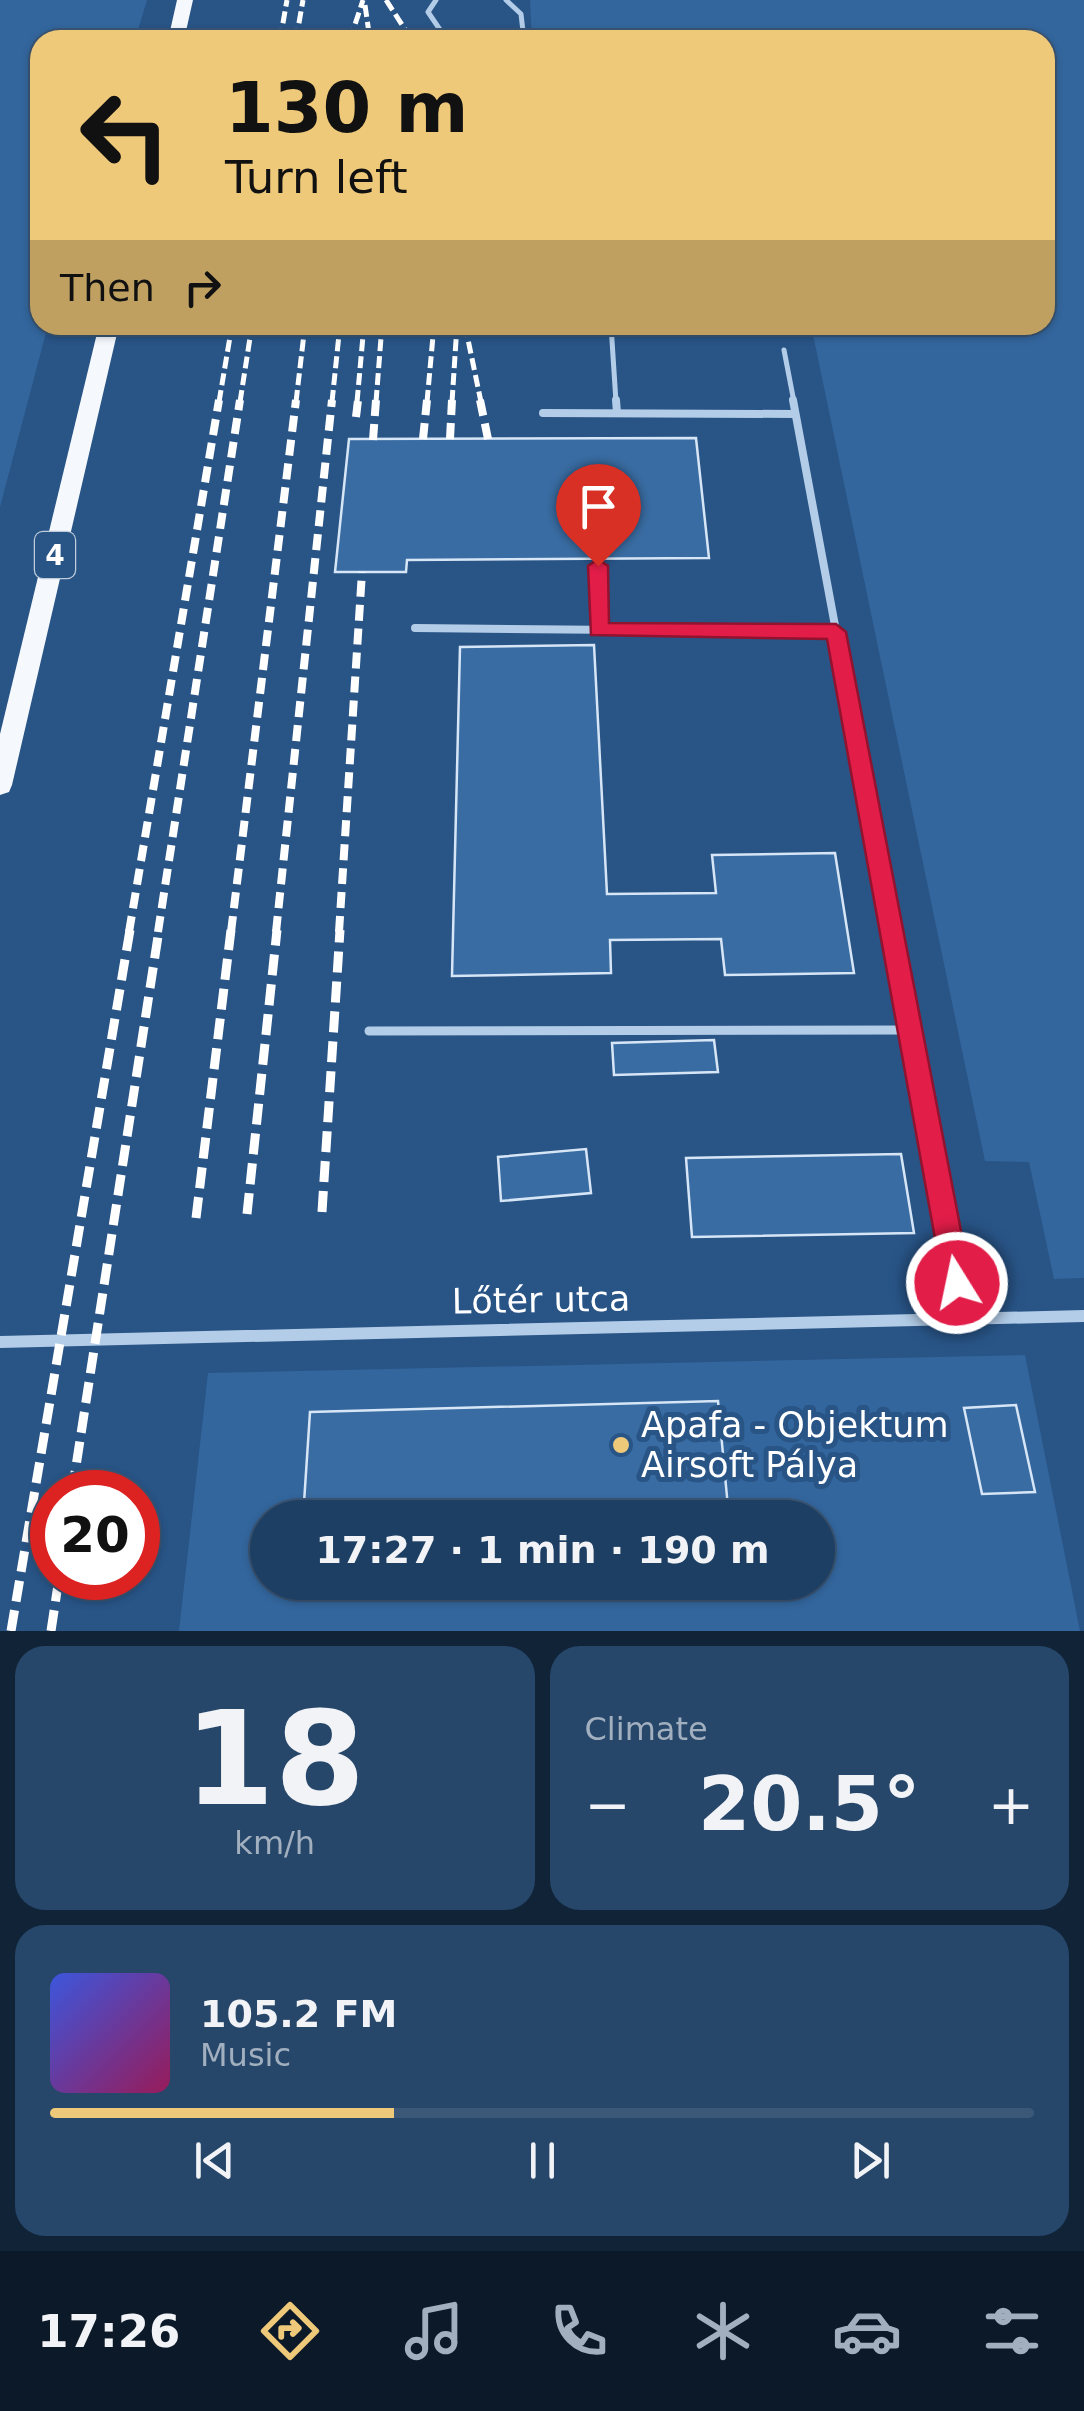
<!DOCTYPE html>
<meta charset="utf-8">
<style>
body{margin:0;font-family:"DejaVu Sans",sans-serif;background:#26466a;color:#f1f3f6;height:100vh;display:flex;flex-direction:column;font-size:38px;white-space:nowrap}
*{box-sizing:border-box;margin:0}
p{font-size:32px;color:#a1afbf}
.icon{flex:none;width:55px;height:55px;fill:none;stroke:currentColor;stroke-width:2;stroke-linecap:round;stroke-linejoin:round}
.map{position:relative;height:1631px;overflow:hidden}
.drawer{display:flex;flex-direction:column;gap:15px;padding:15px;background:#102337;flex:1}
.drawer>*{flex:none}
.hud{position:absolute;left:30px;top:30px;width:1025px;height:305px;border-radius:30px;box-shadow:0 2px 8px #0004,0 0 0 2px #3c5878;background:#efc97a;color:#111;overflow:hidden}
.speed{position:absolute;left:30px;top:1470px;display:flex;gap:20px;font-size:50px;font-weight:700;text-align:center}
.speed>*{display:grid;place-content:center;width:130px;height:130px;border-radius:50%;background:#1e3f64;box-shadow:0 2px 8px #0004,0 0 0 2px #3c5878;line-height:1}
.speed .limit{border:15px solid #d22;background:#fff;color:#111}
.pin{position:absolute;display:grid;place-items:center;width:85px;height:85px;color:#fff;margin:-102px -42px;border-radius:50% 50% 50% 0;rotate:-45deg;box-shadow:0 0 10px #0007}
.pin .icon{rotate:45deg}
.me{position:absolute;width:110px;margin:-55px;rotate:350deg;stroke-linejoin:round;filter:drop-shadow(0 0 8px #0008)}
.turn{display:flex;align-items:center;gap:35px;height:210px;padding:0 30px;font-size:45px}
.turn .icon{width:130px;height:130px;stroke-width:2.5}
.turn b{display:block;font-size:70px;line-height:85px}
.then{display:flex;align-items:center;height:95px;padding:0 30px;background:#0003;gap:20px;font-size:38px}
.big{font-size:75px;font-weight:700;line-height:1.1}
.drawer .widget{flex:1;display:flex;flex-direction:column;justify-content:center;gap:15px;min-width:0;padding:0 35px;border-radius:30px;background:#26466a}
.drawer .dial{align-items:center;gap:0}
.dial b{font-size:130px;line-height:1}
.song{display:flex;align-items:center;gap:30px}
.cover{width:120px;height:120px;border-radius:15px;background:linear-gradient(135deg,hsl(230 70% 55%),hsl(330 70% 35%))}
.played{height:10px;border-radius:5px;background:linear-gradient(90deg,#efc97a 35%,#3c5878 35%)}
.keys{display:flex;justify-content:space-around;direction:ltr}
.heat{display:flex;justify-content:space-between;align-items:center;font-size:55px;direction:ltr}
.drawer .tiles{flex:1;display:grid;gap:15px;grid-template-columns:1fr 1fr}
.widget:last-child{grid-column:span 2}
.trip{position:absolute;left:250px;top:1500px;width:585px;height:100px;border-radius:50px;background:#1e3f64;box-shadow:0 2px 8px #0004,0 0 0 2px #3c5878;font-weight:700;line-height:100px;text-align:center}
.dock{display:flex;height:160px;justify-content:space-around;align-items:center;background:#0c1928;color:#a1afbf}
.dock .icon{width:70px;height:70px}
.dock .current{color:#efc97a}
.dock b{font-size:45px;color:#f1f3f6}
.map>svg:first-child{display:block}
.green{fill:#33669d;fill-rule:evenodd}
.building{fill:#396ca2;stroke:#d7e6f6;stroke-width:2.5}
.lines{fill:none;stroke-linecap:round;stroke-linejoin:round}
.lane-far2{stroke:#b3cde8;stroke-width:5}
.lane-far1{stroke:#b3cde8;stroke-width:8}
.lane{stroke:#b3cde8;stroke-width:9}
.street{stroke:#b3cde8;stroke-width:12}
.primary{fill:#f5f9fe;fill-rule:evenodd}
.rail-far2{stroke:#fff;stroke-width:5;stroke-dasharray:12 5;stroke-linecap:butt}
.rail-far1{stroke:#fff;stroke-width:8;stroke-dasharray:16 8;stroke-linecap:butt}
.rail{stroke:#fff;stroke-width:9;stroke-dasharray:21 9;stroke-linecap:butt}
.route{fill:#e11d48;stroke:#92132f;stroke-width:2.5}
.poi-dot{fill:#efc97a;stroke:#285486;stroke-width:4}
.labels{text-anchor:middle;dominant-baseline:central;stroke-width:10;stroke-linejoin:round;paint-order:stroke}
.shield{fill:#285486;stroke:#beccdb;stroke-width:2.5}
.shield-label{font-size:28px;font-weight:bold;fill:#fff}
.near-street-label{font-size:35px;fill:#fff;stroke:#285486}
.near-poi-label{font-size:35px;fill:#fff;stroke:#285486;text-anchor:start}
</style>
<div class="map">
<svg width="1084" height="1631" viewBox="0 0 1084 1631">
<rect width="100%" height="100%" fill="#285486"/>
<g class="green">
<polygon points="0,0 147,0 135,40 40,40 40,325 48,325 0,507"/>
<polygon points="530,0 1084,0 1084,1278 1054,1279 1029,1162 985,1161 811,325 1045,325 1045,40 532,40"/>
<path d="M1025 1355 1080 1631H179L208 1373ZM268 1518H818V1582H268Z"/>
</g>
<g class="building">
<polygon points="696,438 709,558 407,560 406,572 335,572 349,439"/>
<polygon points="594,645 607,894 716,893 712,855 835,853 854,973 725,975 721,939 610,940 611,973 452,976 460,647"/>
<polygon points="714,1040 718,1072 614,1075 612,1043"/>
<polygon points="586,1149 591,1193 501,1201 498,1157"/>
<polygon points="901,1154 914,1233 692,1237 686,1158"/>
<polygon points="718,1401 729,1518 303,1518 310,1412"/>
<polygon points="1016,1405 1035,1492 982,1494 964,1408"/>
</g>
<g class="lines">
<g class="lane-far2">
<polyline points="436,0 428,12 447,40"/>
<polyline points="506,0 521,14 524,40"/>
<polyline points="611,325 616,402"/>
<polyline points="784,350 794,402"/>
</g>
<g class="lane-far1">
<polyline points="616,400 617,413"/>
<polyline points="793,400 892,932"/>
<polyline points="543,413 795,414"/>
<polyline points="598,566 599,630"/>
<polyline points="415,628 836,632"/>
</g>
<g class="lane">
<polyline points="892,930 964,1319"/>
<polyline points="369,1031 910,1030"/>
</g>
<polyline class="street" points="0,1342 1084,1316"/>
<g class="primary">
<polygon points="177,0 193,0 184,40 168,40"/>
<polygon points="99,325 119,325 12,785 9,792 0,795 0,734"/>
</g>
<g class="rail-far2">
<polyline points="386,0 412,40"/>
<polyline points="365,5 370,40"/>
<polyline points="280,40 287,0"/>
<polyline points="296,40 303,0"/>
<polyline points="350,40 363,0"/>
<polyline points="465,325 481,402"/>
<polyline points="219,402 232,325"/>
<polyline points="240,402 252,325"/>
<polyline points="296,402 305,325"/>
<polyline points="332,402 340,325"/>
<polyline points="357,402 364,325"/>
<polyline points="376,402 382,325"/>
<polyline points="427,402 434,325"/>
<polyline points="452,402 457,325"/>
</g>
<g class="rail-far1">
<polyline points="480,400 488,439"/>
<polyline points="356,417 358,400"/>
<polyline points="423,439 427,400"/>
<polyline points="450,439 452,400"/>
<polyline points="373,440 376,400"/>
<polyline points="129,932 219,400"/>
<polyline points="158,932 240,400"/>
<polyline points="231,932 296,400"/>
<polyline points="276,932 332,400"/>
<polyline points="339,932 362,572"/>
</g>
<g class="rail">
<polyline points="322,1212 340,930"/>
<polyline points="247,1214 277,930"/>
<polyline points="196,1218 231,930"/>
<polyline points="72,1492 159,930"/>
<polyline points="11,1631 130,930"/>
<polyline points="51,1631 59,1578"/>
</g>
</g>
<polygon class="route" points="598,559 608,566 609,623 836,624 846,632 971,1283 967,1292 957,1296 947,1292 943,1283 827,639 591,635 588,566"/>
<circle class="poi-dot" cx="621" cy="1445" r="10"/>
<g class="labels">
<rect class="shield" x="35" y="532" width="40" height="46" rx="8"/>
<g class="shield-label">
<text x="55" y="555">4</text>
</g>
<g class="near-street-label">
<text transform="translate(541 1300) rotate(-1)">Lőtér utca</text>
</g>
<g class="near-poi-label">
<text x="641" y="1425">Apafa - Objektum<tspan x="641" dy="40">Airsoft Pálya</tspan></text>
</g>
</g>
</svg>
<div class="speed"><div class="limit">20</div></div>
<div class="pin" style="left:598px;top:566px;background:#d93025"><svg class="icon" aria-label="arrive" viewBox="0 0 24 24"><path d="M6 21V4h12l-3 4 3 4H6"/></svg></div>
<svg class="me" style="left:957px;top:1283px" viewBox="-20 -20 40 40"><circle r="17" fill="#e11d48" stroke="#fff" stroke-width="3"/><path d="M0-11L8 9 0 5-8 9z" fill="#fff"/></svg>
<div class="trip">17:27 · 1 min · 190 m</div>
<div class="hud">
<div class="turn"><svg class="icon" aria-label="left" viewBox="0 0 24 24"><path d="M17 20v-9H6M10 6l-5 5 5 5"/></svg><div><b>130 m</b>Turn left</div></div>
<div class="then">Then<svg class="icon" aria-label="right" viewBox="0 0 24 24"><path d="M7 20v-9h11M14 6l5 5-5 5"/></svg></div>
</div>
</div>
<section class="drawer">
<div class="tiles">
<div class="widget dial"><b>18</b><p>km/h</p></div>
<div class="widget"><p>Climate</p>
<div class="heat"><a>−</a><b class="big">20.5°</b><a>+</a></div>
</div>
<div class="widget">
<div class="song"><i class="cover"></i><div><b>105.2 FM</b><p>Music</p></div></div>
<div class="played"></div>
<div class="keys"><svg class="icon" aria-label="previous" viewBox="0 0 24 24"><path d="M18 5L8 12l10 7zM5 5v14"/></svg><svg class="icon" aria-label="pause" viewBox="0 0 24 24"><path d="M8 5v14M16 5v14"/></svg><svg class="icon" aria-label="next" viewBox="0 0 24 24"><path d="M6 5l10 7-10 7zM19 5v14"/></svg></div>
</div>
</div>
</section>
<nav class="dock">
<b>17:26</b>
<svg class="icon current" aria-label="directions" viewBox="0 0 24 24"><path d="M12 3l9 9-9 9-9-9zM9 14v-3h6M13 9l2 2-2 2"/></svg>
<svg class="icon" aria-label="music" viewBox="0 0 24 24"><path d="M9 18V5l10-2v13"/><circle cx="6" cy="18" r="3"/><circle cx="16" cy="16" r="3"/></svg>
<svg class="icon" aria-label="phone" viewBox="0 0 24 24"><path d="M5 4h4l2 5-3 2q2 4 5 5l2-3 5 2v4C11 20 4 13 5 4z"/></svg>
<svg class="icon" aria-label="climate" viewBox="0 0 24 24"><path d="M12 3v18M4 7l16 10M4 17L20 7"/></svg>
<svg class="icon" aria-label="car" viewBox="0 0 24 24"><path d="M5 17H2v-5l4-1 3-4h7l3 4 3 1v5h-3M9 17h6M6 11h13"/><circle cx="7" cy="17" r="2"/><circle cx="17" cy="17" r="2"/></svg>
<svg class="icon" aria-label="filters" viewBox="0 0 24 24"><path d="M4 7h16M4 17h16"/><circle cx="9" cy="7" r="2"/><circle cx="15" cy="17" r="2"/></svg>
</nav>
